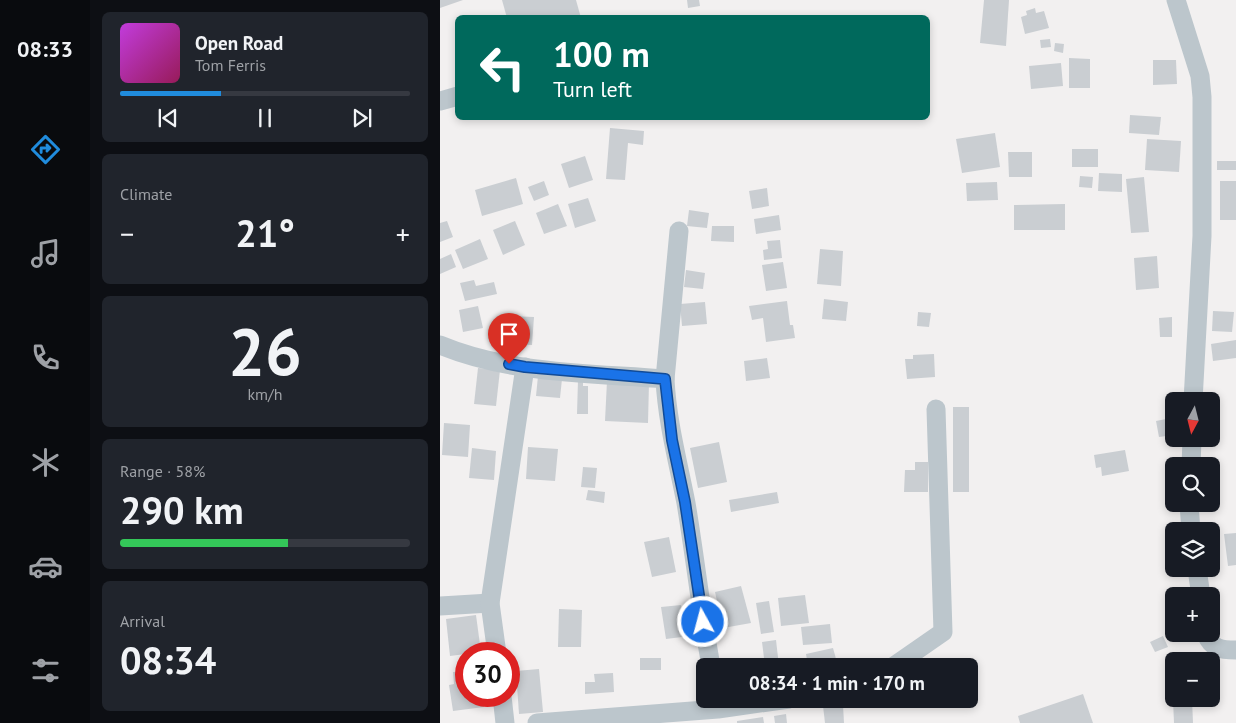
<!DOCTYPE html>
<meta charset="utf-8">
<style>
body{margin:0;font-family:"PT Sans",sans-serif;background:#20242c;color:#f1f3f6;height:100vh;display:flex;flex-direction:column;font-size:19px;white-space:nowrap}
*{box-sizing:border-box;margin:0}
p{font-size:16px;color:#9ea1a6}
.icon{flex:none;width:28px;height:28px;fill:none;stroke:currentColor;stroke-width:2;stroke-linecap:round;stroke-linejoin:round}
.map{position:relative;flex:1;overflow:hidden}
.details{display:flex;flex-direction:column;gap:12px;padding:12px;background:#0d0f14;width:350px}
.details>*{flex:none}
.hud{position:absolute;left:15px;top:15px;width:475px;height:105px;border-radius:8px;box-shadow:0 2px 8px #0003;background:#00695c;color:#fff;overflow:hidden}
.needle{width:32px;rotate:187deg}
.tools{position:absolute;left:725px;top:392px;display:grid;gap:10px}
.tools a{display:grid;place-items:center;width:55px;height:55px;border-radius:8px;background:#171b24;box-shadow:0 2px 8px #0003;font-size:25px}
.speed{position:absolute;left:15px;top:642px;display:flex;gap:10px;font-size:25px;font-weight:700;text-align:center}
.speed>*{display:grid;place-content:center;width:65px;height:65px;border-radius:50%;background:#171b24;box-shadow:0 2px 8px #0003;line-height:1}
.speed .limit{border:8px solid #d22;background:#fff;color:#111}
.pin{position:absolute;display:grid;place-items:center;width:42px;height:42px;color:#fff;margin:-51px -21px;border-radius:50% 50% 50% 0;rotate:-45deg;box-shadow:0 0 5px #0007}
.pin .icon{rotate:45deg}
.me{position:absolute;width:55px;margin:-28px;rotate:353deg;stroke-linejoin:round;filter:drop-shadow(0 0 4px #0008)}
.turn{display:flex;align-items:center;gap:18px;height:105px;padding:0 15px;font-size:22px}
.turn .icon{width:65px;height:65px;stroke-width:2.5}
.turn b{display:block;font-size:35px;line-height:42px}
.big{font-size:38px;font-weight:700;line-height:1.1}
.details .card{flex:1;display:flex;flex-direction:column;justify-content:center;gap:8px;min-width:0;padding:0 18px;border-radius:8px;background:#20242c}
.details .dial{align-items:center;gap:0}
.dial b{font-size:65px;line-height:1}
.song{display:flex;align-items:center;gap:15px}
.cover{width:60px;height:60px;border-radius:8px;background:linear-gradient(135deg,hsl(290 70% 55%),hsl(330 70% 35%))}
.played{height:5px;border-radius:2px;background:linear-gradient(90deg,#208cdd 35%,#363941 35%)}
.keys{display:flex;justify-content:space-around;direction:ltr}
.heat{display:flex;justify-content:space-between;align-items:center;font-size:28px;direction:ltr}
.charge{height:8px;border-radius:4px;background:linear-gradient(90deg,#34c759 58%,#363941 0)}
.trip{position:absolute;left:256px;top:658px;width:282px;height:50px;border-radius:8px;background:#171b24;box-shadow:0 2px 8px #0003;font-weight:700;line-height:50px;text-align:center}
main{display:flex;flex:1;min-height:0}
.menu{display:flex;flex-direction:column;width:90px;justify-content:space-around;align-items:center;background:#090b0e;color:#9ea1a6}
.menu .icon{width:35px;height:35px}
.menu .selected{color:#208cdd}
.menu b{font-size:22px;color:#f1f3f6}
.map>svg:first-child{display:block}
.building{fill:#caced2}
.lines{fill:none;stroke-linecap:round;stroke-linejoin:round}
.street{stroke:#bcc6cc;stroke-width:19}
.route-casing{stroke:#114b97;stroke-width:12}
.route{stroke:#1a73e8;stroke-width:9}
</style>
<main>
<nav class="menu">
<b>08:33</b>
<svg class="icon selected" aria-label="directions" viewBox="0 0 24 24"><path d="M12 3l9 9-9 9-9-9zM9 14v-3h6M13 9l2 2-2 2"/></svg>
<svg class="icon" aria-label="music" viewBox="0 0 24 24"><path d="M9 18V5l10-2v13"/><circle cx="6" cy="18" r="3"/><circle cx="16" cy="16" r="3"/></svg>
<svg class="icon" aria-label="phone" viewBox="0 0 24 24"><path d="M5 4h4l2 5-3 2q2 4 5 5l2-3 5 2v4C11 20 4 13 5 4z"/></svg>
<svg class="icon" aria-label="climate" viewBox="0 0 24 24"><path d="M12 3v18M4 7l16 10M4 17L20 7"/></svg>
<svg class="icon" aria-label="car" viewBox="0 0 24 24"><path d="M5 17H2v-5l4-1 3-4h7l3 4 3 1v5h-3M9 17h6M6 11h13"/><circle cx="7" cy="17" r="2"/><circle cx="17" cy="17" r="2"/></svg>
<svg class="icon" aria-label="filters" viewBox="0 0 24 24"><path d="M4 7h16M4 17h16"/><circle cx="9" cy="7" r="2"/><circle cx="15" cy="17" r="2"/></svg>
</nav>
<section class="details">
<div class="card">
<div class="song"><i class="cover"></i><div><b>Open Road</b><p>Tom Ferris</p></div></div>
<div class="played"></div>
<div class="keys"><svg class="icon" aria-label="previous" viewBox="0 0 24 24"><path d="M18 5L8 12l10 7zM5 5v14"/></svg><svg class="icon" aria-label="pause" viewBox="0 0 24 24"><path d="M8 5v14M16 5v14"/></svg><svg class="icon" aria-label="next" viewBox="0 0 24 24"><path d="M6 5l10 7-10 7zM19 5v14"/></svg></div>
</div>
<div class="card"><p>Climate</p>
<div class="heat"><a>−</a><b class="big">21°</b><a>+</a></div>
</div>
<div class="card dial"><b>26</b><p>km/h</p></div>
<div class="card"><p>Range · 58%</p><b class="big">290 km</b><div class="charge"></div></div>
<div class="card"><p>Arrival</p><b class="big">08:34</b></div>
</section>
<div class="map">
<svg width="796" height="723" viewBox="0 0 796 723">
<rect width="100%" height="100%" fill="#f2f0f0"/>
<g class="building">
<polygon points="0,0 23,0 0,8"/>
<polygon points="62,0 136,0 141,18 67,18"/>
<polygon points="247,0 259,0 260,6 248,8"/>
<polygon points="544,0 569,0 566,46 540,43"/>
<polygon points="595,8 596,13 604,11 609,28 585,34 581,17 587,15 586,11"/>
<polygon points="610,39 611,47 601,48 600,40"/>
<polygon points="615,43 624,44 623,53 614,51"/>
<polygon points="629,58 650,59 650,88 629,88"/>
<polygon points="713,60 736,60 737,84 713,85"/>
<polygon points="621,63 623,86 591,89 589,66"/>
<polygon points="690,115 721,117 719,135 689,133"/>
<polygon points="170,128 204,131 203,145 188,143 185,180 166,179"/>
<polygon points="555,133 560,167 522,173 516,139"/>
<polygon points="707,139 741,141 739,172 705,170"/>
<rect x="632" y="149" width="26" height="18"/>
<polygon points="568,152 592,152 592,177 569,177"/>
<polygon points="145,156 153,180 129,188 121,164"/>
<rect x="777" y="161" width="19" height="9"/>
<polygon points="659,173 682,174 682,192 658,191"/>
<polygon points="640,176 653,177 652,188 639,187"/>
<polygon points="704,177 709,232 691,233 686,179"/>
<polygon points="76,178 83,204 42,216 35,190"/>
<polygon points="104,181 109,195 94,201 88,187"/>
<rect x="780" y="181" width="16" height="39"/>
<polygon points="557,182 558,200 527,201 526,183"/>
<polygon points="327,188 329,206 312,209 309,191"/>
<polygon points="148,198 156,221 135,228 128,204"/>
<polygon points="118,204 127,226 104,234 96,213"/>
<polygon points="625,204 625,230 574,230 574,205"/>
<polygon points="249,210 269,213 267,228 247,226"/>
<polygon points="339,215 341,230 316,234 314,219"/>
<polygon points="7,221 13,237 0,242 0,223"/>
<polygon points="75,221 85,245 63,255 53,230"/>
<polygon points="272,226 294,226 294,242 271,241"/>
<polygon points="40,239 48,259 23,269 15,250"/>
<polygon points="340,240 342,258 324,260 323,250 328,249 327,241"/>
<polygon points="380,249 403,251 401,286 377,284"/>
<polygon points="11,254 16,267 0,274 0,259"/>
<polygon points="717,256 719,288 696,290 694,258"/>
<polygon points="343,262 347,288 326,291 322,265"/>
<polygon points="246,270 265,273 263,289 244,287"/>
<polygon points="34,280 36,286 54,282 57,294 25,301 20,283"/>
<polygon points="384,299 408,302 406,321 382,319"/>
<polygon points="347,301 350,325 353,325 355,338 326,342 323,318 312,320 309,306"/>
<polygon points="265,302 267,324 242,326 240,304"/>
<polygon points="38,306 43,328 23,332 19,310"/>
<polygon points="773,311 794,312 792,332 772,331"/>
<polygon points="478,312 491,313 489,327 477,326"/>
<polygon points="71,316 94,317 92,345 69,344"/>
<polygon points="732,317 732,337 720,337 719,318"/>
<polygon points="796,340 796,358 773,361 771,344"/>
<polygon points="494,354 495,377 467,379 465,359 473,359 473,355"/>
<polygon points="327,358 330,378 306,381 304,361"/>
<polygon points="38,368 60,370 56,406 34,404"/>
<polygon points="98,376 122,379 120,398 96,396"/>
<polygon points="138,380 143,380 143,386 148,386 148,414 137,414"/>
<polygon points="167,381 209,383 208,423 165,421"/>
<rect x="513" y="407" width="16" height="85"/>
<polygon points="731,418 734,435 719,437 716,421"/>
<polygon points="4,423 30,425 28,457 2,455"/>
<polygon points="279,442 287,482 258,488 250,448"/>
<polygon points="88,447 118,449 115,481 86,479"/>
<polygon points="32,448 56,451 54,480 29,478"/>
<polygon points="685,450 689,471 662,476 661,467 656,468 654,455"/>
<polygon points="475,462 488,462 488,492 464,492 465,470 475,470"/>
<polygon points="143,467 157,468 155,488 141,487"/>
<polygon points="148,490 165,492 164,503 146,500"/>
<polygon points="337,492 339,503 291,512 289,500"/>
<polygon points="796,533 796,565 788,566 784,534"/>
<polygon points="229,537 236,572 212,577 204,542"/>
<polygon points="301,586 311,623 283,628 275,592"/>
<polygon points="365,595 369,623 341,626 338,598"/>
<polygon points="329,601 334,632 321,634 316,603"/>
<polygon points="241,605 243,618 247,617 250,636 226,639 221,607"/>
<polygon points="119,609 142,610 141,647 118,647"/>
<polygon points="36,615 41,652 10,656 6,619"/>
<polygon points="390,624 392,643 363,645 361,627"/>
<polygon points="723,636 728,647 715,652 710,642"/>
<polygon points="336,640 339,666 325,666 322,642"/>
<polygon points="393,648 398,666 368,666 366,654"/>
<rect x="200" y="658" width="21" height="12"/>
<polygon points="99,669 103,712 79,714 76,671"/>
<polygon points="26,671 26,696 43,696 44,707 13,711 9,685 14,684 13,672"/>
<polygon points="173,673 174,692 145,694 145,682 155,682 154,674"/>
<polygon points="643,694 653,723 580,723 578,716"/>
<polygon points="752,699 753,723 734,723 733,700"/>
<polygon points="403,705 404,723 385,723 383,706"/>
<polygon points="346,714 347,723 335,723 334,716"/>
<polygon points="323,717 324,723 297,723 297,721"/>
</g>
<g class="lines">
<g class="street">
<polyline points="736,0 760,76 762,97 762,236 753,401"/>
<polyline points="0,101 18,96"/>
<path d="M239 231 225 379C227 421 238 462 246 503 255 557 261 612 271 666"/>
<path d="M0 345C69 374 151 373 225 379"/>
<polyline points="751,466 752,439"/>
<polyline points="749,504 751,531"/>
<polyline points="757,569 761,596"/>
<polyline points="0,606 50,603"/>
<path d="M766 634C772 649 781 650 796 650"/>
<polyline points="57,654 50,603 85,367"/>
<polyline points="454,666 503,632 496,409"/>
<polyline points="62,696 65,723"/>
<polyline points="97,723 278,709 349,699"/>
</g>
</g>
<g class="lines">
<defs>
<polyline id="route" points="69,364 85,367 225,379 232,440 245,502 263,622"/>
</defs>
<use href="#route" class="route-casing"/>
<use href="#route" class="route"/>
</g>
</svg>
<div class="tools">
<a><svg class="needle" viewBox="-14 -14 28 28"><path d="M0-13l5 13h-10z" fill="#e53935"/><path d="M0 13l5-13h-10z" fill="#9ea1a6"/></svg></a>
<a><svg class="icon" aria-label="search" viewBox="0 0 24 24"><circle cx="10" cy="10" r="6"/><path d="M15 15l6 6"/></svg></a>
<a><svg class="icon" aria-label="layers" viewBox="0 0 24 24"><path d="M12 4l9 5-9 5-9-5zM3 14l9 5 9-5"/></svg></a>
<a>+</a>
<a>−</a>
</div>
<div class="speed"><div class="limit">30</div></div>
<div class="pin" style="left:69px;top:364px;background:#d93025"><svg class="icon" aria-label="arrive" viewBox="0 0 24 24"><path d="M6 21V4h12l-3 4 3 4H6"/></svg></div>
<svg class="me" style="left:263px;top:622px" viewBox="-20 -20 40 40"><circle r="17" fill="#1a73e8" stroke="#fff" stroke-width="3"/><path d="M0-11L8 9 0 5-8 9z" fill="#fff"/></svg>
<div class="trip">08:34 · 1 min · 170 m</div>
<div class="hud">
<div class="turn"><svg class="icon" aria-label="left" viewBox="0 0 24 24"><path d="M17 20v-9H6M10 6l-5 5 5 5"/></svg><div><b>100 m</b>Turn left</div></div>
</div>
</div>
</main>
